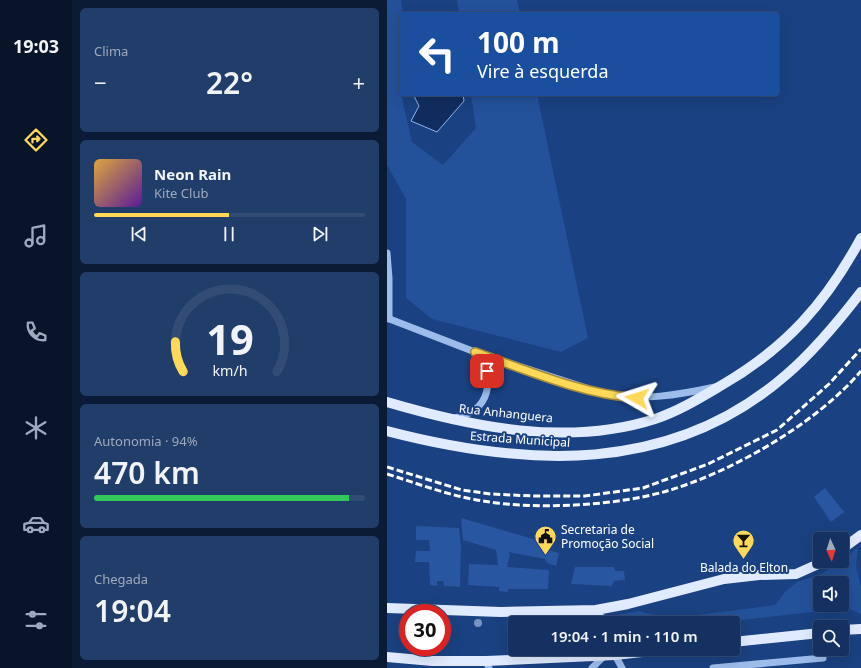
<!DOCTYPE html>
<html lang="pt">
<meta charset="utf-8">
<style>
body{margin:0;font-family:"Noto Sans",sans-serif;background:#213d6a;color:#f1f3f6;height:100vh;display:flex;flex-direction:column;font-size:15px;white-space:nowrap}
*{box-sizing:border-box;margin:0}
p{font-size:13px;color:#9da9bd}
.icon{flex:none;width:22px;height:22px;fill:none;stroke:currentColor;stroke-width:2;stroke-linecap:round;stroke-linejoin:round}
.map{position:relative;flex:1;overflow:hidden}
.sheet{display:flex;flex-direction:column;gap:8px;padding:8px;background:#0b1b35;width:315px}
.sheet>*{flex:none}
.hud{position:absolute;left:12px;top:12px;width:380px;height:84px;border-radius:4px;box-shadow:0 4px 16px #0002,0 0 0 1px #334c76;background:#1a4fa0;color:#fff;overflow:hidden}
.needle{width:26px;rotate:176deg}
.buttons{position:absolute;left:426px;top:532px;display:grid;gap:8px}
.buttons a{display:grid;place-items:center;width:36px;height:36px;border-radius:4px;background:#143161;box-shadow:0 4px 16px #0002,0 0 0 1px #334c76;font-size:20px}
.speed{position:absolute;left:12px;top:604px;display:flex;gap:8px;font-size:20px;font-weight:700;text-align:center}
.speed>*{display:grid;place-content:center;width:52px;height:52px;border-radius:50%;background:#143161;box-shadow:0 4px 16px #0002,0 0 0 1px #334c76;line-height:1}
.speed .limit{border:6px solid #d22;background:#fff;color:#111}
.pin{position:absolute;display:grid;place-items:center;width:34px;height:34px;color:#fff;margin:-17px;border-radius:8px;box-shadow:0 2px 6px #0006}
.me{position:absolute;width:44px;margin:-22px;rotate:276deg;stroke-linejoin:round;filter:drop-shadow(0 0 3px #0008)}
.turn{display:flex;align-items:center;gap:14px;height:84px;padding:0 12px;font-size:18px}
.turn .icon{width:52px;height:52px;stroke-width:2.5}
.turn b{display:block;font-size:28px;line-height:34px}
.big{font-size:30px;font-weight:600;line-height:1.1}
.sheet .card{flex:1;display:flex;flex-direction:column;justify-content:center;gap:6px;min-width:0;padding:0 14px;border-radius:6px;background:#213d6a}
.sheet .dial{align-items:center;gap:0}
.dial svg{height:104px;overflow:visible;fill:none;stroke:#334c76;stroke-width:7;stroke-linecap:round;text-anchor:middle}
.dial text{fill:#f1f3f6;stroke:none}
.song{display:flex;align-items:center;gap:12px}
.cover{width:48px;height:48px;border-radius:6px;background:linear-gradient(135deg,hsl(40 70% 55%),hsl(270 70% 35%))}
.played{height:4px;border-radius:2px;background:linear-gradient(90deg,#fdd859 50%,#334c76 50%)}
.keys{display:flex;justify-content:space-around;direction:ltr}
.heat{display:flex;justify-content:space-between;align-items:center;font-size:22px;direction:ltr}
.charge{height:6px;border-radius:3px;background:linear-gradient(90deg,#34c759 94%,#334c76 0)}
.trip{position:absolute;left:121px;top:616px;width:232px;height:40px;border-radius:4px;background:#143161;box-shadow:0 4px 16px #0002,0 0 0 1px #334c76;font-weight:600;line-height:40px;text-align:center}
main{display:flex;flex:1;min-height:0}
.menu{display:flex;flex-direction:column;width:72px;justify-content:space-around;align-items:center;background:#081427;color:#9da9bd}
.menu .icon{width:28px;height:28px}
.menu .current{color:#fdd859}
.menu b{font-size:18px;color:#f1f3f6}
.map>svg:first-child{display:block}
.green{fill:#23519a;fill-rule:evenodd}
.water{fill:#112d5f;stroke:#90b5ed}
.building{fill:#2856a0}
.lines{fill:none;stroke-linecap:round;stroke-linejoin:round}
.minor{stroke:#9dbceb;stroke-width:7}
.major{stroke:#e1ebff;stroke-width:10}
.rail{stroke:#fff;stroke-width:3;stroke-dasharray:7 3;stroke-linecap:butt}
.tree{fill:#7694c2}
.route-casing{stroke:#a48c3a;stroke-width:10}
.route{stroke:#fdd859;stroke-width:7}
.labels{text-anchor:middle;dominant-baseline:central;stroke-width:4;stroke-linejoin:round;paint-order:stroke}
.street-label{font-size:12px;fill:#fff;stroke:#1a4181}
.poi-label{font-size:12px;fill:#fff;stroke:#1a4181;text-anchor:start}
</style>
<main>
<nav class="menu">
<b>19:03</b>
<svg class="icon current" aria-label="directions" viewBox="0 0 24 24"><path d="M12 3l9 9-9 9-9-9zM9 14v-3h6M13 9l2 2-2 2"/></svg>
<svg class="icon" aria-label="music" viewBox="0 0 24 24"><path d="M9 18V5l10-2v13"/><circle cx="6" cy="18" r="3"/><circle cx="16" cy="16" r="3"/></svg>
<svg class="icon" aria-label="phone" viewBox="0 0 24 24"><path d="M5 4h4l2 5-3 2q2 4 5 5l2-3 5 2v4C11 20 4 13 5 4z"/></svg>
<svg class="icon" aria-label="climate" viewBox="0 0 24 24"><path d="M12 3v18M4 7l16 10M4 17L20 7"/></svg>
<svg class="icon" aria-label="car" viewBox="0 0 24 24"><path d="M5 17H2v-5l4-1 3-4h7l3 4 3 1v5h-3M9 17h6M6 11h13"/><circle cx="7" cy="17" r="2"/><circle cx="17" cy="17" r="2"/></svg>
<svg class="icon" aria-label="filters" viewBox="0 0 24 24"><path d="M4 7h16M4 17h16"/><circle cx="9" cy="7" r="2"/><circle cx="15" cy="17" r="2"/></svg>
</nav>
<section class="sheet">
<div class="card"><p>Clima</p>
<div class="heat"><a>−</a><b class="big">22°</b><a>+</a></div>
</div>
<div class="card">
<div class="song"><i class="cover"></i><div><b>Neon Rain</b><p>Kite Club</p></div></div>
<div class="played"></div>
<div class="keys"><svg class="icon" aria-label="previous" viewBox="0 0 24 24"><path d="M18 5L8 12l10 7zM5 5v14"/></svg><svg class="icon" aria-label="pause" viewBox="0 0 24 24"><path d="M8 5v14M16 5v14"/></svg><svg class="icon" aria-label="next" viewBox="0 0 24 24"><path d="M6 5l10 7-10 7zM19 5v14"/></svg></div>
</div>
<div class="card dial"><svg viewBox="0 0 100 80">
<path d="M14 69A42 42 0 1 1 86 69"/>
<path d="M14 69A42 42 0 0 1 8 46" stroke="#fdd859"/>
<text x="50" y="56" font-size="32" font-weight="700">19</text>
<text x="50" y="72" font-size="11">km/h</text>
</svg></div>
<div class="card"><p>Autonomia · 94%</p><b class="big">470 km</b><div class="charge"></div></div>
<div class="card"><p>Chegada</p><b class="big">19:04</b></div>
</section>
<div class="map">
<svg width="474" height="668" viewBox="0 0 474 668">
<rect width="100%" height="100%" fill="#1a4181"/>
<g class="green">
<polygon points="0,0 14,0 16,14 14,14 14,94 25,142 56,165 89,128 84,94 150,94 201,338 174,352 45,319 19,298 19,199 0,165"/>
<polygon points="70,0 130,0 133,14 72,14"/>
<path d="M471 547 469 566 474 586V614L461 608 327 623H231L225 616 252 611 280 619 388 605 398 592 410 582 434 574 455 561ZM433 583H455V605H433Z"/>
</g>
<polygon class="water" points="26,94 76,94 77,101 50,132 24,121 32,106"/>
<g class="building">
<polygon points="438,488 457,512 444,522 427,497"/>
<polygon points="74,518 160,543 158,549 172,553 169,566 160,563 158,559 121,552 123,554 120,567 162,570 161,589 121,589 121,592 112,591 112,587 81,585 82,564 111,565 109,550 76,540"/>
<polygon points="29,526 72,528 74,548 73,587 57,586 56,581 50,581 50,586 43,585 42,562 28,562 29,551 43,551 42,540 29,540"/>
<polygon points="188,567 227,567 228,571 237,571 238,580 227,581 225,586 184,584"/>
</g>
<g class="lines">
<g class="minor">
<polyline points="0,253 2,278 2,319"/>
<path d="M0 318 88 352 218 394C256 401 291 395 328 387"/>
<path d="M67 418C103 412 110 379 88 353"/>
<polyline points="228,655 235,668"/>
<polyline points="99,661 102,668"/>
<polyline points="205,668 218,655"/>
<polyline points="326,668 436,658"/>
</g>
<g class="major">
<path d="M0 402C85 427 181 447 268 419 292 411 313 398 335 385 399 348 439 303 474 238"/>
<path d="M0 431C139 467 283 476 399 375 427 351 451 322 474 292"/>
<polyline points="455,549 474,535"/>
<polyline points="0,608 114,612 209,610 241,604 337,579 372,575 409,574 438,561"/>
<polyline points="198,613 217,620 222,623"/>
<polyline points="455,630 474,629"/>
<polyline points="346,642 433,633"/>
<polyline points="0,657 45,661 99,661 228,655 282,649"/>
</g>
<g class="rail">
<polyline points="0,467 75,490 104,494 146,496 198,496 256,488 321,464 390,430 442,384 474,349"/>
<path d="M0 474C32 484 63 496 96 501 150 510 228 506 280 491 345 472 430 423 474 371"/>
</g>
</g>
<circle class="tree" cx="91" cy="623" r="4"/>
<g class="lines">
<defs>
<path id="route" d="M100 371 88 352C140 370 194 394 250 398"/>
</defs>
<use href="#route" class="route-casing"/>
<use href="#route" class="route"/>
</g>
<defs>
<symbol id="civic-pin" viewBox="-11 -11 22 30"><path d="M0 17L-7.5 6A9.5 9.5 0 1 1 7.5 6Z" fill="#fdd859" stroke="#1a4181"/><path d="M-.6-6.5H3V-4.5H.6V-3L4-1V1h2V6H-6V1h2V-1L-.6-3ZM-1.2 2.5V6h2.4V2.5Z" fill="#111"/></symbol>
<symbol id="bar-pin" viewBox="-11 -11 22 30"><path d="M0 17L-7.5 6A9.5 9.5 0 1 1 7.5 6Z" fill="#fdd859" stroke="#1a4181"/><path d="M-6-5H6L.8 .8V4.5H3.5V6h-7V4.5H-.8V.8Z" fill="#111"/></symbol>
</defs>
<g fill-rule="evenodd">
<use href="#civic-pin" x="146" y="524" width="25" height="34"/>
<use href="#bar-pin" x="344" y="528" width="25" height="34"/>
</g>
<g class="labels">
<g class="street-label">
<text transform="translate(119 413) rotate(6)">Rua Anhanguera</text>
<text transform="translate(133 439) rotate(4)">Estrada Municipal</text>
</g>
<g class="poi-label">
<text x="174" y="529">Secretaria de<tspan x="174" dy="14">Promoção Social</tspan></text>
<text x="357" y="567" text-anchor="middle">Balada do Elton</text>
</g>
</g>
</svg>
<div class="buttons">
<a><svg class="needle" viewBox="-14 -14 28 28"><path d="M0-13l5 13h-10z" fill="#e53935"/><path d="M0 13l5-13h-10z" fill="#9da9bd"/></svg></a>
<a><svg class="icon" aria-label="sound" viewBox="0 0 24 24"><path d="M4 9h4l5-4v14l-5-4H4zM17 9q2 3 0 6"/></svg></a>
<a><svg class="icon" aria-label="search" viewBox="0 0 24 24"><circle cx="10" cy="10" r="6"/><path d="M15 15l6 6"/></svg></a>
</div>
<div class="speed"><div class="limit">30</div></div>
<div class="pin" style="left:100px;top:371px;background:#d93025"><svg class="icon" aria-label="arrive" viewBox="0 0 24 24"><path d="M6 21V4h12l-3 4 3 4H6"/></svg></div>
<svg class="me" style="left:250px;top:398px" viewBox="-20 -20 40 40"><path d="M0-17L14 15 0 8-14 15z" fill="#fdd859" stroke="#fff" stroke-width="4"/></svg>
<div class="trip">19:04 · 1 min · 110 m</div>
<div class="hud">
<div class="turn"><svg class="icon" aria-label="left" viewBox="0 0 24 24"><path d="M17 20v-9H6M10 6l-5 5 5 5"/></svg><div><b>100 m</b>Vire à esquerda</div></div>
</div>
</div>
</main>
